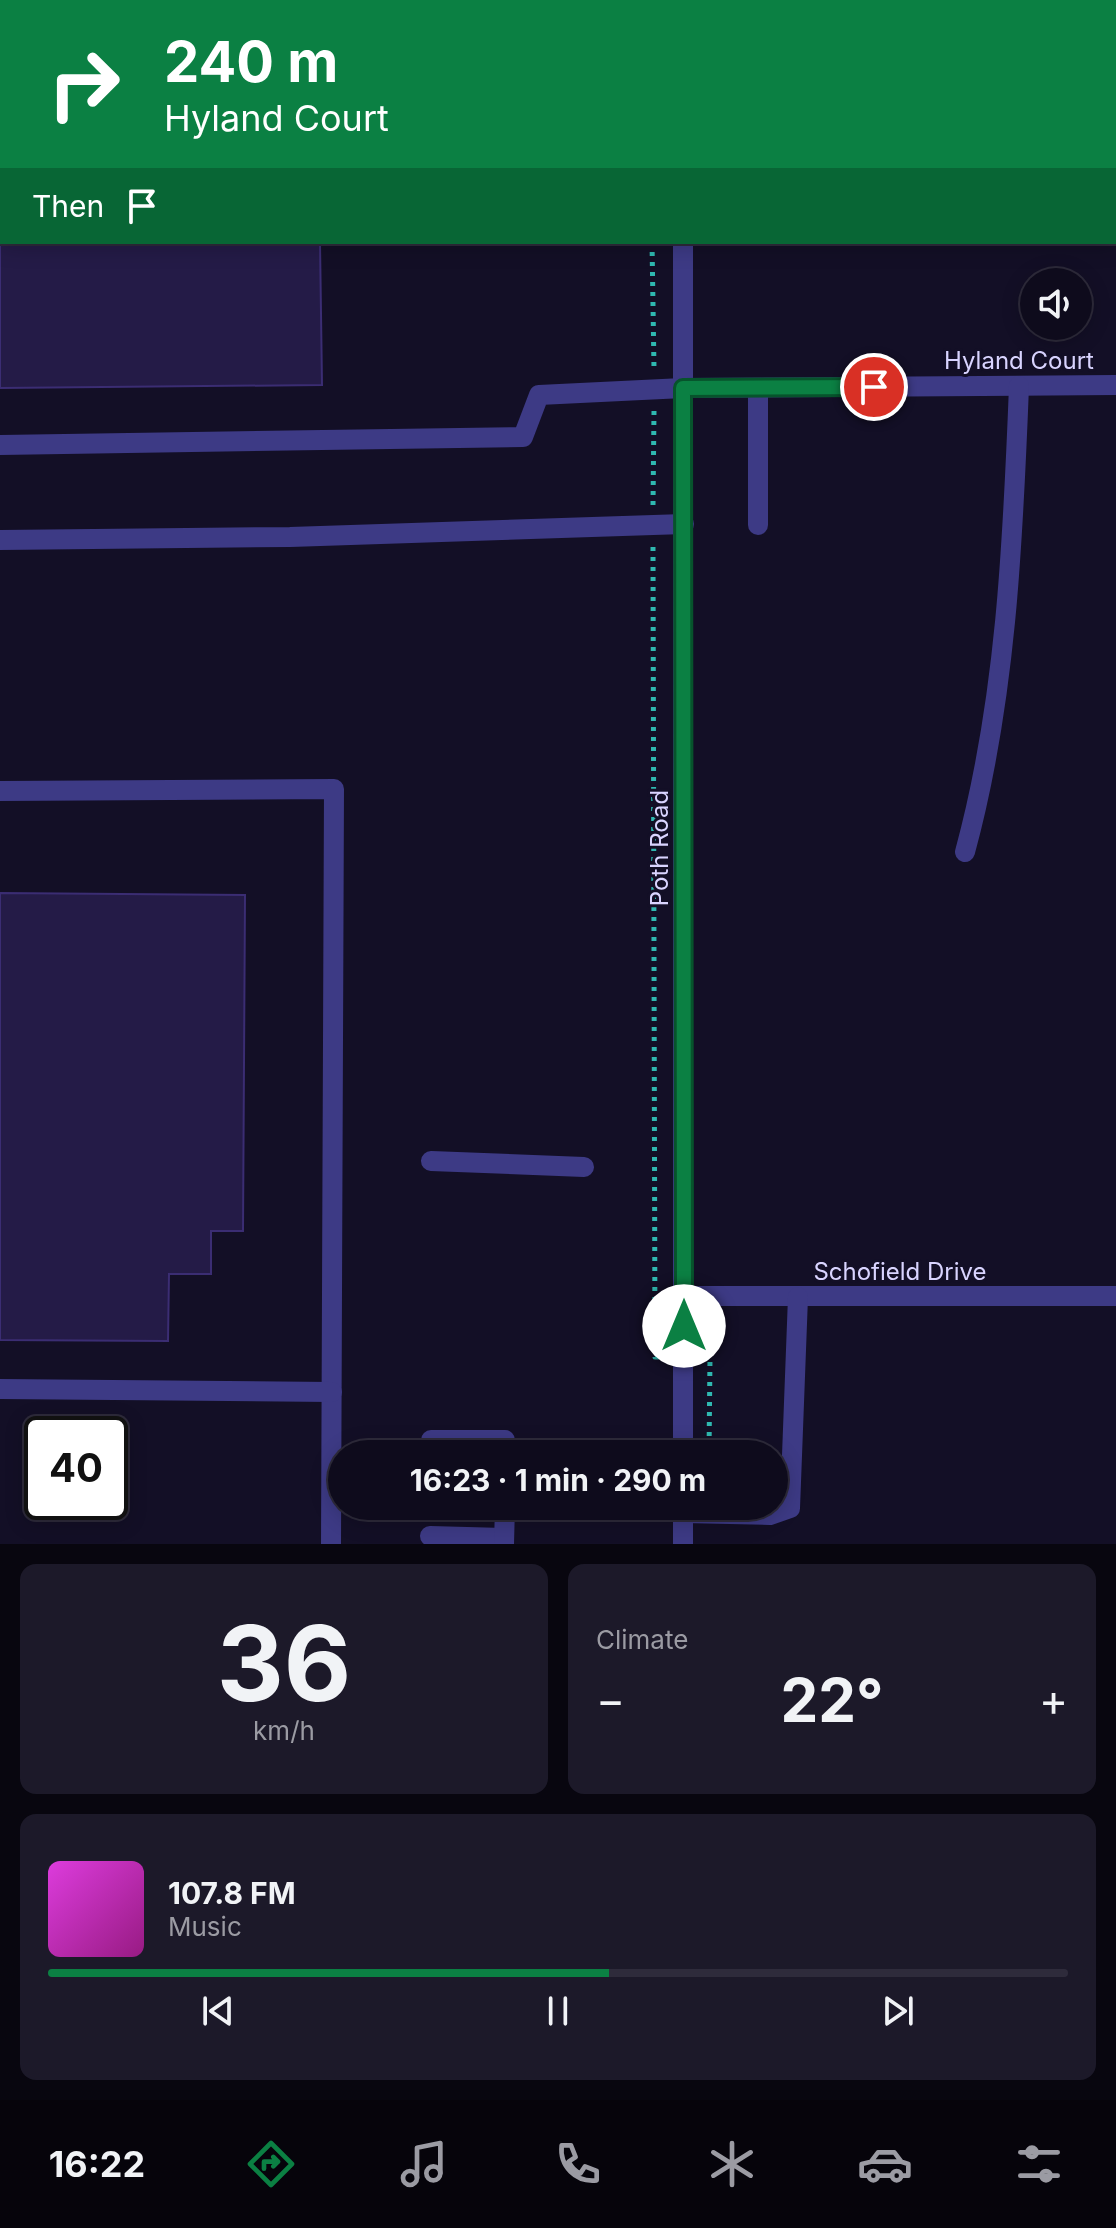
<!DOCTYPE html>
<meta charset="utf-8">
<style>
body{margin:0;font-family:Inter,sans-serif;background:#1c1929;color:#f1f3f6;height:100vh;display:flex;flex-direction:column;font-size:30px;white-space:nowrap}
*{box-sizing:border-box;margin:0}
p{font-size:26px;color:#9b9ba3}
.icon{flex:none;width:44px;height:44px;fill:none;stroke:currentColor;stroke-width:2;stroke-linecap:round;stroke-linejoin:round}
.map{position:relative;height:1544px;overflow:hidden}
.side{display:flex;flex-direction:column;gap:20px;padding:20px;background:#08060f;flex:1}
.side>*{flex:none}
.top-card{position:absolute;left:0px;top:0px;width:1116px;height:244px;box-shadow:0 4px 20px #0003,0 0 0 2px #2e2b3b;background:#0b8043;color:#fff;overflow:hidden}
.controls{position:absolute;left:1020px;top:268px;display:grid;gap:16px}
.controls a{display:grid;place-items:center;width:72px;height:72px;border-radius:50%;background:#0e0b1c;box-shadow:0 4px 20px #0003,0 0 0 2px #2e2b3b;font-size:40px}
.speed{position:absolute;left:24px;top:1416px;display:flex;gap:16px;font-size:40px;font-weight:700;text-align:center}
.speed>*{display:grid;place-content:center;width:104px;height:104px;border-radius:50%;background:#0e0b1c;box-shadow:0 4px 20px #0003,0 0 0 2px #2e2b3b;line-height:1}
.speed .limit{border:4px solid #111;border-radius:12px;background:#fff;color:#111}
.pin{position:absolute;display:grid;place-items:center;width:68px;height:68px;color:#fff;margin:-34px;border:4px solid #fff;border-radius:50%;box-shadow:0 2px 8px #0007}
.me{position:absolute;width:88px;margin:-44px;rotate:0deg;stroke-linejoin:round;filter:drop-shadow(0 0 6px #0008)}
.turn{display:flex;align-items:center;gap:28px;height:168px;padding:0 32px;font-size:36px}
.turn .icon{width:104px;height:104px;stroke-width:2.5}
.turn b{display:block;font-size:56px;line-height:68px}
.then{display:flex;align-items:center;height:76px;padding:0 32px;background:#0003;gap:16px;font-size:30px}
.big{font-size:60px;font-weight:700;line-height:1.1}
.side .card{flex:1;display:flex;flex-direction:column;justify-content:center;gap:12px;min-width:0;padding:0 28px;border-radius:16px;background:#1c1929}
.side .dial{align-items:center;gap:0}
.dial b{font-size:104px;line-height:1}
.song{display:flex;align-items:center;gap:24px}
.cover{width:96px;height:96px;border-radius:12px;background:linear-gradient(135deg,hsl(300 70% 55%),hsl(310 70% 35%))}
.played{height:8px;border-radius:4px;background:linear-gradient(90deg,#0b8043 55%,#2e2b3b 55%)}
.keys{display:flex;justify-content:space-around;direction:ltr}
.heat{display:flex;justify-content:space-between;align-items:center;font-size:44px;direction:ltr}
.side .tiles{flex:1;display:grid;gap:20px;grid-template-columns:1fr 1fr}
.card:last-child{grid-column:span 2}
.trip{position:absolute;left:328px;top:1440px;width:460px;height:80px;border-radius:40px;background:#0e0b1c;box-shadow:0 4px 20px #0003,0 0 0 2px #2e2b3b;font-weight:700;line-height:80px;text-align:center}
.tabs{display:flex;height:128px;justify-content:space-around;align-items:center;background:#06040b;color:#9b9ba3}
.tabs .icon{width:56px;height:56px}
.tabs .current{color:#0b8043}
.tabs b{font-size:36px;color:#f1f3f6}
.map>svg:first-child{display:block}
.building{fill:#241b47;stroke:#3b2d73;stroke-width:2}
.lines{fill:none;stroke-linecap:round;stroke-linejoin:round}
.path{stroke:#2fb8b0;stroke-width:5;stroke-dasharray:4 6;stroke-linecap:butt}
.minor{stroke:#3d3a85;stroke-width:20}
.route-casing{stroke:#07532c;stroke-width:20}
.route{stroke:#0b8043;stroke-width:14}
.labels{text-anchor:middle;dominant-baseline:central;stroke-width:6;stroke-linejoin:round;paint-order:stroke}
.street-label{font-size:24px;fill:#d9d4ff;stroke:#130f26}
</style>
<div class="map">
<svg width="1116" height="1544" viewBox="0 0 1116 1544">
<rect width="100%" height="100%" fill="#130f26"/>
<g class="building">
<polygon points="0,0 317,0 2,2 2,242 320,242 322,385 0,388"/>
<polygon points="0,893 245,895 243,1231 211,1231 211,1274 169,1274 168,1341 0,1340"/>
</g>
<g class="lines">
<g class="path">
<polyline points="649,0 649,2"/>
<polyline points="652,242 654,369"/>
<polyline points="653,505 654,411"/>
<polyline points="653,547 655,1357 663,1357"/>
<polyline points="705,1357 710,1357 709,1454"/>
</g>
<g class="minor">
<polyline points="358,0 358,2"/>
<polyline points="428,0 428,2"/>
<polyline points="680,0 680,2"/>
<polyline points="736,0 736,2"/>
<polyline points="893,2 893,0"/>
<polyline points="1094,2 1094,0"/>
<polyline points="683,242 683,1454"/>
<polyline points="758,388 758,525"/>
<polyline points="0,445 523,437 539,395 683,388 1116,385"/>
<polyline points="0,540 290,537 684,524"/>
<polyline points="0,791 334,789 331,1544"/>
<path d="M965 852C1006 701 1013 542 1019 386"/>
<polyline points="431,1161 584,1167"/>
<polyline points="684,1296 1116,1296"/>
<polyline points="0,1389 332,1392"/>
<polyline points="431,1440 505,1440 505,1454"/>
<polyline points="683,1513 770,1515 790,1508 798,1297"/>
<polyline points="430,1536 504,1538"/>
<polyline points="504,1544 505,1506"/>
<polyline points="683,1544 683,1506"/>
</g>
</g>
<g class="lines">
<defs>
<polyline id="route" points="684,1326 683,388 874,387"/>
</defs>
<use href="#route" class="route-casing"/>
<use href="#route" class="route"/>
</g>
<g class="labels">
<g class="street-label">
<text x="1019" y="360">Hyland Court</text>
<text transform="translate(659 848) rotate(-90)">Poth Road</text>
<text x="900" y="1271">Schofield Drive</text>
</g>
</g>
</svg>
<div class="controls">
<a><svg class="icon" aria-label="sound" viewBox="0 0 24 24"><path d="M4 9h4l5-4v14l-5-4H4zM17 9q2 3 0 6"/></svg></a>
</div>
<div class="speed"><div class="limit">40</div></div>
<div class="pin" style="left:874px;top:387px;background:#d93025"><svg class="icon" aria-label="arrive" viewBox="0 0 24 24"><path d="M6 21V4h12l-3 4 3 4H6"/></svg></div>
<svg class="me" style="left:684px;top:1326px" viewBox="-20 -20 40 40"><circle r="19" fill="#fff"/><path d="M0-13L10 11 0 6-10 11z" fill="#0b8043"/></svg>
<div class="trip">16:23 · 1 min · 290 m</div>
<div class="top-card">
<div class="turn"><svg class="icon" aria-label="right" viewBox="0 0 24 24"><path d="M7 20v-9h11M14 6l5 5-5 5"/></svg><div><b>240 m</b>Hyland Court</div></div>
<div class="then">Then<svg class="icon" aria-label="arrive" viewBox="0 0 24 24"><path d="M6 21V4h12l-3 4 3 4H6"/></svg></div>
</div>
</div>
<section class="side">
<div class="tiles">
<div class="card dial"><b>36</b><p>km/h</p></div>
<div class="card"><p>Climate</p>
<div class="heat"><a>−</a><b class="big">22°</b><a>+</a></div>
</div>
<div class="card">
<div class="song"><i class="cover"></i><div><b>107.8 FM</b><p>Music</p></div></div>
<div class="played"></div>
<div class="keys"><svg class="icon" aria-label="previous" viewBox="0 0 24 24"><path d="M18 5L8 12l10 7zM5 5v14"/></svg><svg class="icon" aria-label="pause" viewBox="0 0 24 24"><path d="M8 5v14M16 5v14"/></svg><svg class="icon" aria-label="next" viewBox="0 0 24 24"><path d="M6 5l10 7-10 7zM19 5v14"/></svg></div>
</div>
</div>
</section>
<nav class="tabs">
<b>16:22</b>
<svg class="icon current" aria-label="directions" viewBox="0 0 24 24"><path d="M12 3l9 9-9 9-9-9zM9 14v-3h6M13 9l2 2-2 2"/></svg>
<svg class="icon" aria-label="music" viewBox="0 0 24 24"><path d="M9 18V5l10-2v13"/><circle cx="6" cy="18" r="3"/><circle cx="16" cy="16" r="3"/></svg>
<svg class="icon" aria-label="phone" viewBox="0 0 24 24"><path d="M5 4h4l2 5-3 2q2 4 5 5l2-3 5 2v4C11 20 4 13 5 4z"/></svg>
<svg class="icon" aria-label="climate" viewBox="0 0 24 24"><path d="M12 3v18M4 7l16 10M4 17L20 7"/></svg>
<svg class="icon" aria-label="car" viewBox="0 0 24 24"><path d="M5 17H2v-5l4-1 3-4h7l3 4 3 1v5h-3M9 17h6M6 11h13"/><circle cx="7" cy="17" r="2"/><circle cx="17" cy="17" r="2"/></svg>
<svg class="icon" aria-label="filters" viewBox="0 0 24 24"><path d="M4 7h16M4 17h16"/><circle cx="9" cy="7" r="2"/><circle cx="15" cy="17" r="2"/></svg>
</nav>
